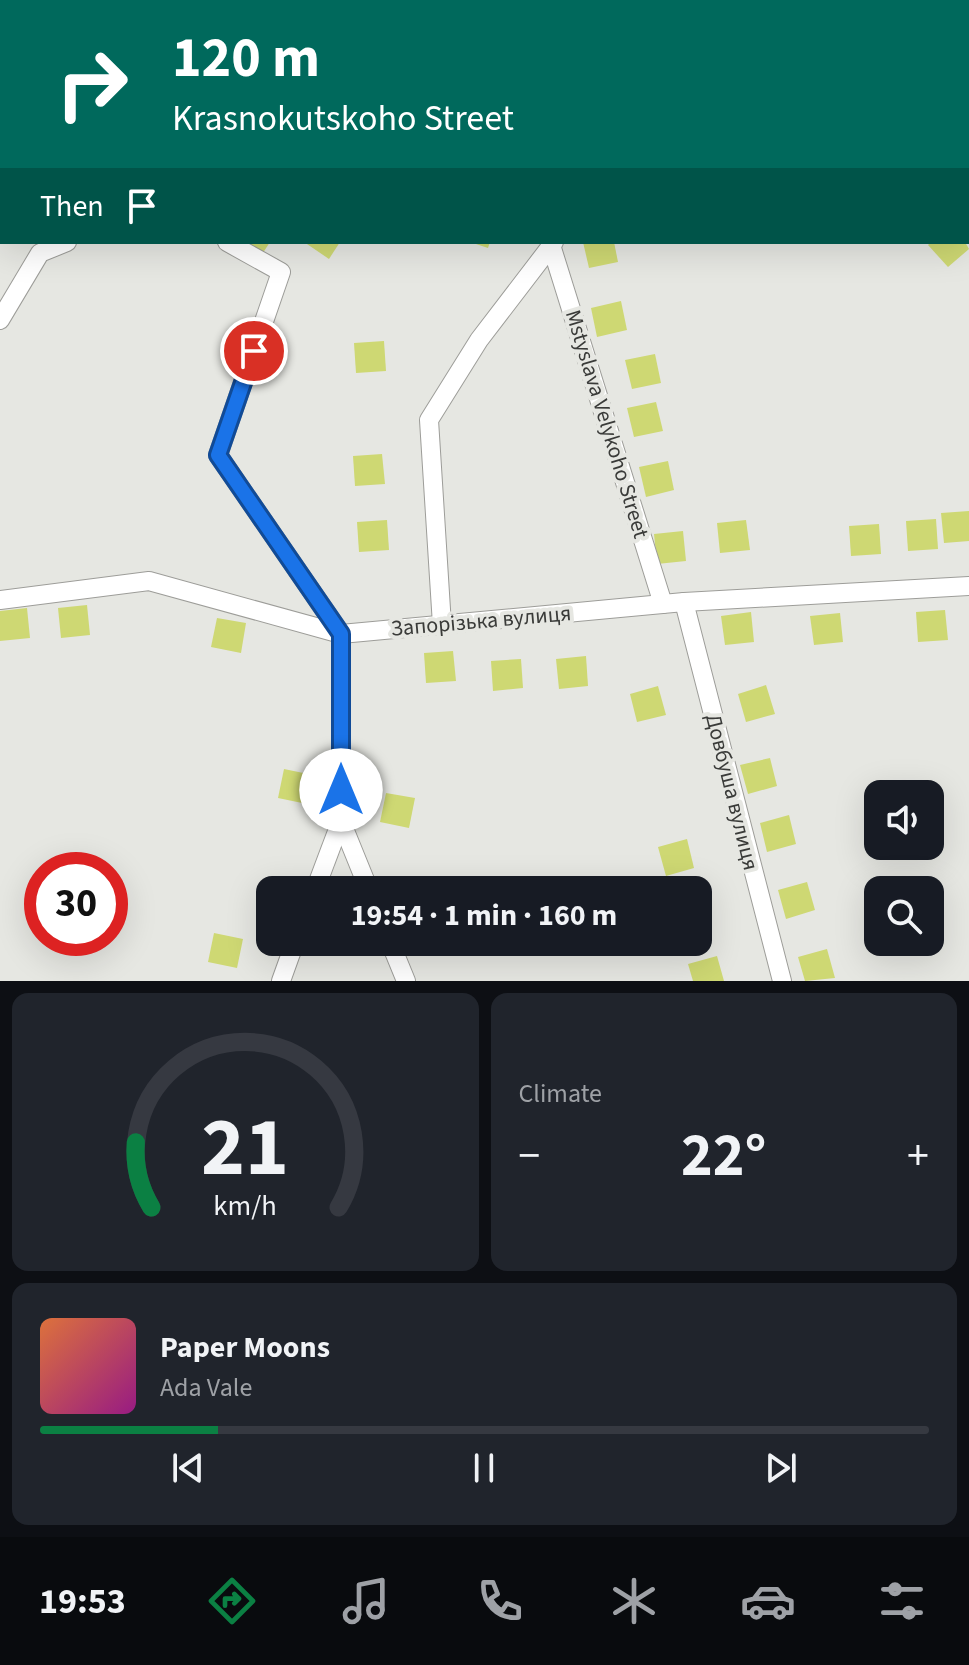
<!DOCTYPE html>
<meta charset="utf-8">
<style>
body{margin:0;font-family:"Source Sans 3",sans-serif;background:#20242c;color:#f1f3f6;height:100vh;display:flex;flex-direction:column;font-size:30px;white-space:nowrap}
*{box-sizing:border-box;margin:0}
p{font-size:26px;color:#9ea1a6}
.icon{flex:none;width:44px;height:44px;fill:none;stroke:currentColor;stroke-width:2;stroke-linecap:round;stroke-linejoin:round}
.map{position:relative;height:981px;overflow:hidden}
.side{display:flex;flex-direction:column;gap:12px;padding:12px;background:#0d0f14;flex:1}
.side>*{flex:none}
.top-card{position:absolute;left:0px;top:0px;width:970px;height:244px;box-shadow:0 8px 32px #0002;background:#00695c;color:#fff;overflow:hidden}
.buttons{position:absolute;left:864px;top:780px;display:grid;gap:16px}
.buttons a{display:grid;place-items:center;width:80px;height:80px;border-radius:16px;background:#171b24;box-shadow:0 8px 32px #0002;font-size:40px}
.speed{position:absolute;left:24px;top:852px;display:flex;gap:16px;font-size:40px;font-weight:700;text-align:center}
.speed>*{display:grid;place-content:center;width:104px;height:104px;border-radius:50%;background:#171b24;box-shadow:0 8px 32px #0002;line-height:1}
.speed .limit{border:12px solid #d22;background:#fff;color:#111}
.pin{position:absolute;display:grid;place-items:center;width:68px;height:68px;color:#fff;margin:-34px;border:4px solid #fff;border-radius:50%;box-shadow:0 2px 8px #0007}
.me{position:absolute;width:88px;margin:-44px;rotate:0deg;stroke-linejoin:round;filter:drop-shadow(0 0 6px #0008)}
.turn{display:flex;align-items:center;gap:28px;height:168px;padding:0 40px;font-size:36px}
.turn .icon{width:104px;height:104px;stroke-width:2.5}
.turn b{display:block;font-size:56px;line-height:68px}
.then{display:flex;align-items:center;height:76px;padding:0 40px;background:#0003;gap:16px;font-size:30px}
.big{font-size:60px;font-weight:700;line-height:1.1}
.side .tile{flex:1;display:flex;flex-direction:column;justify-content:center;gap:12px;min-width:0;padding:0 28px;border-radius:16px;background:#20242c}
.side .dial{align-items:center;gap:0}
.dial svg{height:208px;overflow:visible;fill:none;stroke:#363941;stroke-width:7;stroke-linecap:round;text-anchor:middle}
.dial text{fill:#f1f3f6;stroke:none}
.song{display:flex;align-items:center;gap:24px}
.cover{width:96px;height:96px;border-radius:12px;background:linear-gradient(135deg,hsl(20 70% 55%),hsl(310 70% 35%))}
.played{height:8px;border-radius:4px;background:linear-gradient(90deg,#0b8043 20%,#363941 20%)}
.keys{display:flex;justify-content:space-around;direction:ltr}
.heat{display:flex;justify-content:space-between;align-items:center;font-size:44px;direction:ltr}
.side .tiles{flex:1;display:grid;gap:12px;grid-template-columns:1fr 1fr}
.tile:last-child{grid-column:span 2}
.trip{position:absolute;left:256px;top:876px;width:456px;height:80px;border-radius:16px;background:#171b24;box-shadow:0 8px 32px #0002;font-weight:700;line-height:80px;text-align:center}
.tabs{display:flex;height:128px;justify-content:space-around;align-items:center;background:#090b0e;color:#9ea1a6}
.tabs .icon{width:56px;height:56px}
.tabs .active{color:#0b8043}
.tabs b{font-size:36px;color:#f1f3f6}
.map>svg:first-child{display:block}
.building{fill:#ced873}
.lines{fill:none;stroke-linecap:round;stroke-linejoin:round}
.minor-casing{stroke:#9d9d99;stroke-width:20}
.minor{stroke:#fff;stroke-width:18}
.route-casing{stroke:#114b97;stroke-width:20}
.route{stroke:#1a73e8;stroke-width:14}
.labels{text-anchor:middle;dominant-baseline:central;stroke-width:8;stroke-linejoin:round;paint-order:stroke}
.street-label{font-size:22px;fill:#3a3b39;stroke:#e6e7e2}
</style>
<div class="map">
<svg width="969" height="981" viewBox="0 0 969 981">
<rect width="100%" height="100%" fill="#e6e7e2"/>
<g class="building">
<polygon points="234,242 270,242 259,259"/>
<polygon points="304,242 340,242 329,259"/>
<polygon points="470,242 490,242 488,248"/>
<polygon points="583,242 614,242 618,262 589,268"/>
<polygon points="931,242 965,242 969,249 948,267 928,245"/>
<polygon points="621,301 627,330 597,337 591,308"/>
<polygon points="384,341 386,371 356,373 354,343"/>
<polygon points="655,354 661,383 632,389 625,360"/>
<polygon points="656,402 663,431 634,437 627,408"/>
<polygon points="382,454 385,484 355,486 353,456"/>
<polygon points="668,461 674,490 646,497 639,467"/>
<polygon points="969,511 969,541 944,543 941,513"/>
<polygon points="936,519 938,549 908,551 906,521"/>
<polygon points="387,520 389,550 359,552 357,522"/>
<polygon points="746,520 750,550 720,553 717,523"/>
<polygon points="879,524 881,554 851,556 849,526"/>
<polygon points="683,531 686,561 657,564 654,534"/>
<polygon points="87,605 90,635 61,638 58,608"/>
<polygon points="27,608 30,638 0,641 0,611"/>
<polygon points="945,610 948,640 918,642 916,612"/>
<polygon points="751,612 754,642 725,645 721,616"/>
<polygon points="840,613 843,642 814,645 810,616"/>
<polygon points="217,618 246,623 241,653 211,647"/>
<polygon points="453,651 456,681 426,683 424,653"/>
<polygon points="586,656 588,686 559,689 556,659"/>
<polygon points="521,659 523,688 493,691 491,661"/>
<polygon points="766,685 775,714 746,722 738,694"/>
<polygon points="658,686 666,715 637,722 630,694"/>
<polygon points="770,758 777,786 748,794 740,765"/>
<polygon points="284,769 313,775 307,804 278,798"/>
<polygon points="386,793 415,798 409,828 380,822"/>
<polygon points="789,815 796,844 767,852 760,823"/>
<polygon points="687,839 694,868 666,876 658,847"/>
<polygon points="807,882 815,910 786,919 778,890"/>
<polygon points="698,893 706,920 698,922"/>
<polygon points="214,933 243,939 237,968 208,962"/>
<polygon points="827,949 835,978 805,981 798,957"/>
<polygon points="717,956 724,981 693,981 688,964"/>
</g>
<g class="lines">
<defs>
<g id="minor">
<polyline points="129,0 129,2"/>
<polyline points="603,0 603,2"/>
<polyline points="873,0 873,2"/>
<polyline points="968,103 969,103"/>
<polyline points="968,185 969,186"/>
<polyline points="227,242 281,272 218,455 341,634 341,821 369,890"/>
<polyline points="551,245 663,604"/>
<polyline points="0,320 40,253 67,242"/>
<polyline points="0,600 149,581 341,634 684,602 969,586"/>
<polyline points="684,602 782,981"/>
<polyline points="442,625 429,420 479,340 554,242"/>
<polyline points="315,890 341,821"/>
<polyline points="390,942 406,981"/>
<polyline points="281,981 295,942"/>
</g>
</defs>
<use href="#minor" class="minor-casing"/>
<use href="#minor" class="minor"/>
</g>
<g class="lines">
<defs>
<polyline id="route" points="254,351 218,455 341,634 341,790"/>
</defs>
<use href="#route" class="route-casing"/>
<use href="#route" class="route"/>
</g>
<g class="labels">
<g class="street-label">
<text transform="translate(607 424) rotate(73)">Mstyslava Velykoho Street</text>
<text transform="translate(481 621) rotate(-5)">Запорізька вулиця</text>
<text transform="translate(732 792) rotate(76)">Довбуша вулиця</text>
</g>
</g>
</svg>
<div class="buttons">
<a><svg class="icon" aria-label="sound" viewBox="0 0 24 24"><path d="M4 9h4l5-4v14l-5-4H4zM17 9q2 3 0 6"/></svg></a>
<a><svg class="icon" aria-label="search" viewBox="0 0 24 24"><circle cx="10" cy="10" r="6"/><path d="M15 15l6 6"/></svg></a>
</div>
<div class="speed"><div class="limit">30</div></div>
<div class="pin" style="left:254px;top:351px;background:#d93025"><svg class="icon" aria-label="arrive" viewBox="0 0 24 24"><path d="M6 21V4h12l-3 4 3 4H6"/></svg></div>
<svg class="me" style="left:341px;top:790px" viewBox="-20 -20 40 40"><circle r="19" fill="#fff"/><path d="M0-13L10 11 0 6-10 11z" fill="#1a73e8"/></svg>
<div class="trip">19:54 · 1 min · 160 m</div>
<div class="top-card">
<div class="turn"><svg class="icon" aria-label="right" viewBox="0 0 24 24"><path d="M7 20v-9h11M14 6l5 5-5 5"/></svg><div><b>120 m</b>Krasnokutskoho Street</div></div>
<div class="then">Then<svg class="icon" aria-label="arrive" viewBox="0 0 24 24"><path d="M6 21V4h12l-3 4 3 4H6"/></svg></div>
</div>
</div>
<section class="side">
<div class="tiles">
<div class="tile dial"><svg viewBox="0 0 100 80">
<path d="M14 69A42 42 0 1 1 86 69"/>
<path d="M14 69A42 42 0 0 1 8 44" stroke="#0b8043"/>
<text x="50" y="56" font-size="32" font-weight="700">21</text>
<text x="50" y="72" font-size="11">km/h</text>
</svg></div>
<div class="tile"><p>Climate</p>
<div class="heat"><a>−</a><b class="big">22°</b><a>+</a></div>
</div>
<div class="tile">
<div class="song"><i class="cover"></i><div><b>Paper Moons</b><p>Ada Vale</p></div></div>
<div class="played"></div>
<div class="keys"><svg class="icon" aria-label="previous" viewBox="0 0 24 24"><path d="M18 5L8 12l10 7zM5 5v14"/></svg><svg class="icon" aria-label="pause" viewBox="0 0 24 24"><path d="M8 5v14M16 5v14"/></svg><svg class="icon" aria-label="next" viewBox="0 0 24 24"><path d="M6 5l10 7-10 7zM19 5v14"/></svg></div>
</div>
</div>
</section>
<nav class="tabs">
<b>19:53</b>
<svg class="icon active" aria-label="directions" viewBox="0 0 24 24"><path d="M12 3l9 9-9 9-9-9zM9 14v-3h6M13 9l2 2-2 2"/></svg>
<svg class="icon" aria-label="music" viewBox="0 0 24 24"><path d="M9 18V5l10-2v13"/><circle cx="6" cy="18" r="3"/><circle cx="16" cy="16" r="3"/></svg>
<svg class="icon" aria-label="phone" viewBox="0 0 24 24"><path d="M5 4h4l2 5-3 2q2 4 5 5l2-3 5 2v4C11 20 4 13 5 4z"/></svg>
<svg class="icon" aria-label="climate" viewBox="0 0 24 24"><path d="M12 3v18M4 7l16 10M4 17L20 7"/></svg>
<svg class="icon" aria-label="car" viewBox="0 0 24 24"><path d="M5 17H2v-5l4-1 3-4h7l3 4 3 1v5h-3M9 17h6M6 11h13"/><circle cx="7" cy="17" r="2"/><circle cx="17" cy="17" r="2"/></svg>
<svg class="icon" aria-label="filters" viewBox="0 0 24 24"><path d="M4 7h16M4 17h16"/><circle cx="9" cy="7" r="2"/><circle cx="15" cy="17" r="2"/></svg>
</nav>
